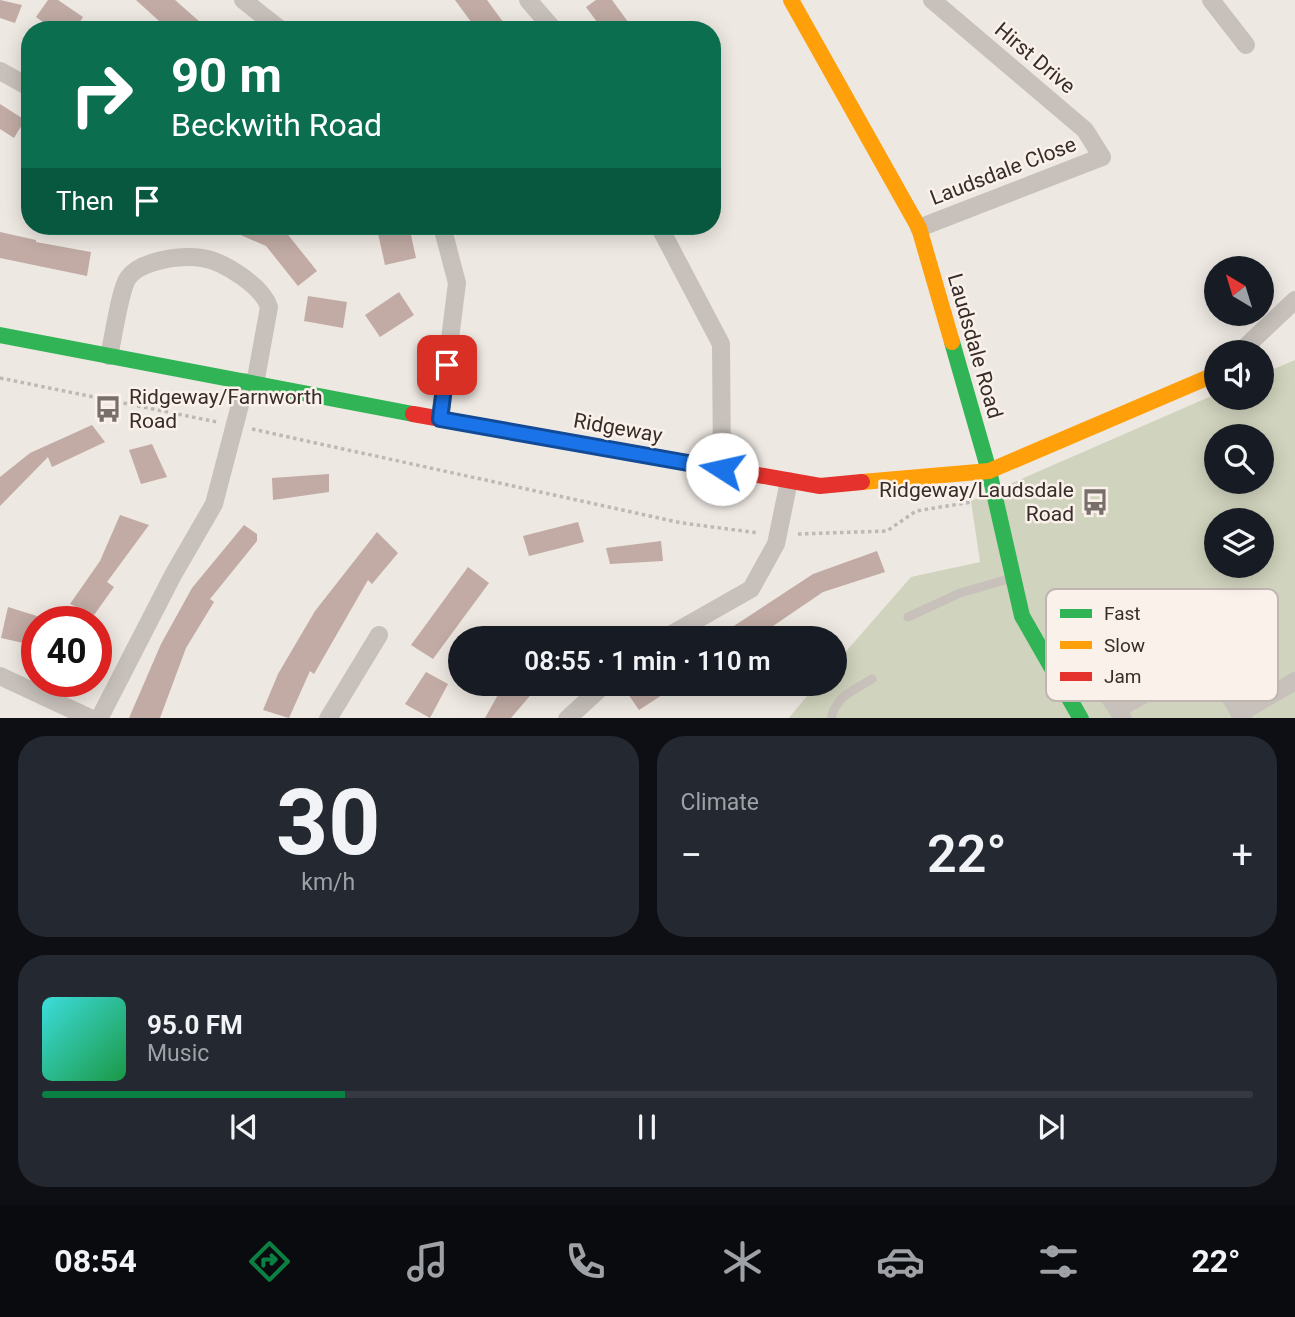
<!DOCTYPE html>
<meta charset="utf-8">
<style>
body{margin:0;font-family:Roboto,sans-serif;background:#242831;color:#f1f3f6;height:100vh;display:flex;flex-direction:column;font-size:26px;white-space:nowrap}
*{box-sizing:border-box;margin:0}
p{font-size:23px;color:#9ea1a6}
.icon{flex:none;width:38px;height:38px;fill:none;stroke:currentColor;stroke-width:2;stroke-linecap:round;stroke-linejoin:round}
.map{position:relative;height:718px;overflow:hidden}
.panel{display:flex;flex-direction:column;gap:18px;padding:18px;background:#0d0f14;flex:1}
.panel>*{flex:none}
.top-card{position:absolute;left:21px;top:21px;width:700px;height:214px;border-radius:28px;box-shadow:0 4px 18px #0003;background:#0b6e4f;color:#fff;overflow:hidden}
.needle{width:46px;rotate:322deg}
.fabs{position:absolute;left:1204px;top:256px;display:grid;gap:14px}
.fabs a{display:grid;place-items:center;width:70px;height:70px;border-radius:50%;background:#171b24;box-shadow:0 4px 18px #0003;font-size:35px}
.speed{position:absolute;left:21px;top:606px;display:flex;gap:14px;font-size:35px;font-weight:700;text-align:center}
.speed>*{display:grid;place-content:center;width:91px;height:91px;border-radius:50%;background:#171b24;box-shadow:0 4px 18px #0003;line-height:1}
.speed .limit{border:10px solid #d22;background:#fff;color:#111}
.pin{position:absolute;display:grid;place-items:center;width:60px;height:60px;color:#fff;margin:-30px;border-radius:14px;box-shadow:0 4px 10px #0006}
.me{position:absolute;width:77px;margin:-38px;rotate:280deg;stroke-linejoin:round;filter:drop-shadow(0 0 5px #0008)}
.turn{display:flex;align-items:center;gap:24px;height:147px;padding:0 35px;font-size:32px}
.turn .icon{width:91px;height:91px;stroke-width:2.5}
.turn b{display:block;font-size:49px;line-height:60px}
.then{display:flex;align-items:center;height:66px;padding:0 35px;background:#0003;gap:14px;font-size:26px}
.big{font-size:52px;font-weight:600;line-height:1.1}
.panel .tile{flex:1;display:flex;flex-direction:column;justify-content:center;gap:10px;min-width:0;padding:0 24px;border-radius:28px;background:#242831}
.panel .dial{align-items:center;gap:0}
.dial b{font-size:91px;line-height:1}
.song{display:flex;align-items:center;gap:21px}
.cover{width:84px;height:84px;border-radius:10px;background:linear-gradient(135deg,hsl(180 70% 55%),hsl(140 70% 35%))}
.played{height:7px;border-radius:4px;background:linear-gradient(90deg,#0b8043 25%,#363941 25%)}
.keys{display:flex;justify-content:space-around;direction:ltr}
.heat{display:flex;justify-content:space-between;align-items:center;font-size:38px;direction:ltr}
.panel .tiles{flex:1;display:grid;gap:18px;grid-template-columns:1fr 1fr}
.tile:last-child{grid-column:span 2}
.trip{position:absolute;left:448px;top:626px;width:399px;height:70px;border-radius:35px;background:#171b24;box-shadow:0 4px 18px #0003;font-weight:600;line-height:70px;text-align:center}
.tabs{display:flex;height:112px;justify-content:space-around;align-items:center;background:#090b0e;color:#9ea1a6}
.tabs .icon{width:49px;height:49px}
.tabs .current{color:#0b8043}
.tabs b{font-size:32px;color:#f1f3f6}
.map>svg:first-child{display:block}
.green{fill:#d0d3bd;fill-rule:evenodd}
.building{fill:#c1aba4}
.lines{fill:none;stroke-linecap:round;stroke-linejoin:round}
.path{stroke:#bfb8b4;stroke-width:3.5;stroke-dasharray:3.5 3.5;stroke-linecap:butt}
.lane{stroke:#c7c0bb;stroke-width:9}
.street{stroke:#c7c0bb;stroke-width:18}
.fast{stroke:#30b455;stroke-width:16}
.slow{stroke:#ff9f0a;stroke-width:16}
.jam{stroke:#e5322d;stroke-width:16}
.route-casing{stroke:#114b97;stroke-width:18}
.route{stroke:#1a73e8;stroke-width:12}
.labels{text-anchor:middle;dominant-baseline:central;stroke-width:5;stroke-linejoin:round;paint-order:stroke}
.street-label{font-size:21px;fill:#382d29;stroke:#faf1eb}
.poi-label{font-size:21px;fill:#382d29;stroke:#faf1eb;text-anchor:start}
.key{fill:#faf1eb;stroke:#c0b6b1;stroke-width:2}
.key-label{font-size:19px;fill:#382d29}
</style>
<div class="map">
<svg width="1295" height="719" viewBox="0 0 1295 719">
<rect width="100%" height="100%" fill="#eee8e2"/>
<path class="green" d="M1295 360V718L788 719 817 684H835V664L911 577 980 562 971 501 1216 394V397H1262V374ZM1216 436H1262V481H1216ZM1216 520H1262V565H1216Z"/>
<g class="building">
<polygon points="0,0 22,5 15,23 0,18"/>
<polygon points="48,0 58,0 83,17 75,30 54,30 36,17"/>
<polygon points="136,0 175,0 209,30 169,30"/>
<polygon points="455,0 487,0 509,30 477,30"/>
<polygon points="596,0 612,0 634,30 603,30 586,7"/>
<polygon points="0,104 25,120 14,138 0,129"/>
<polygon points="220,226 281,226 317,271 298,286 266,246"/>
<polygon points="392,226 409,226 416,258 385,265 377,229"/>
<polygon points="0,232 36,240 36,242 91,252 87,276 0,258"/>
<polygon points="399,292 414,315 380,337 365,315"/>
<polygon points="308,296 347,302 343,328 304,321"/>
<polygon points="92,425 105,442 52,467 48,457 0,506 0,477 30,453"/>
<polygon points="152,444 167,477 141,484 129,450"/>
<polygon points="329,474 329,492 273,500 272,478"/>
<polygon points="120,515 149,525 107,582 114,587 94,615 70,604 100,561"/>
<polygon points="578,522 584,542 529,556 523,536"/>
<polygon points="244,525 257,534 257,541 210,599 214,602 186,648 160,718 129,718 161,644 192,588"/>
<polygon points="377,532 398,553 372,584 368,580 314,674 310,671 289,718 263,710 278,674 315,611"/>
<polygon points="661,541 663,561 610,564 606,548"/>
<polygon points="877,551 885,572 823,592 754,639 714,639 813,574"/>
<polygon points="468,567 489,583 433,659 411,645"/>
<polygon points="8,607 37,616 37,646 1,638"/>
<polygon points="426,672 448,684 430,718 405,704"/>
<polygon points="504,684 540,684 511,718 485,718"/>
<polygon points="638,684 679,684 639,710 626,691"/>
</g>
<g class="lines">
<g class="path">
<polyline points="0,378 217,422"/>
<polyline points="252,429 682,523 759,533"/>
<polyline points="798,534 887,531 916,511 972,502"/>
</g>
<g class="lane">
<polyline points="908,617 960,593 1012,578"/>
<path d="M831 719C836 696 854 690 872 679"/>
</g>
<g class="street">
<polyline points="243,0 281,30"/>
<polyline points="528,0 554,30"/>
<polyline points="1211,0 1246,45"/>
<polyline points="0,71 29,87"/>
<polyline points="659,226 721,344 722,469"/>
<polyline points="919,228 1102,157 1085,130 932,0"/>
<polyline points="1240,352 1295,300"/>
<path d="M109 356C113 340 120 289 128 278 140 260 182 255 202 258 224 261 263 287 269 307L255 384"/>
<polyline points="440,419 457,283 442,226"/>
<polyline points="663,639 751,589 776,544 789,481"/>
<polyline points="0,676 92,719"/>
<path d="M1062 681C1098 680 1106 688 1123 719"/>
<polyline points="1118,709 1193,667 1216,672 1243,719"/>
<polyline points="1240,713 1295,681"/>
<polyline points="99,719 173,575 214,504 246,382"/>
<polyline points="328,719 379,635"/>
<polyline points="567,719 605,684"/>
</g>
<g class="fast">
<polyline points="0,335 413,414"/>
<polyline points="952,342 989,471 1022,616 1081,719"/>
</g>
<g class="slow">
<polyline points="791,0 919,228 952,342"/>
<polyline points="862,482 989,471 1216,374"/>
</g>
<polyline class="jam" points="413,414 820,486 862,482"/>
</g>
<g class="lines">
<defs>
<polyline id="route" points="447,365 440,419 722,469"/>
</defs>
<use href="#route" class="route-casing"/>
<use href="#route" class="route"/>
</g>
<defs>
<symbol id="bus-bare" viewBox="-9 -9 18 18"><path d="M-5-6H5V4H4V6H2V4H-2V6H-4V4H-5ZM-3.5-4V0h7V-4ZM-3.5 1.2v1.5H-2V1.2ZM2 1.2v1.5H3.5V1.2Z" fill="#786e6a" stroke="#faf1eb" stroke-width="2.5" paint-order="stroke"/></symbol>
</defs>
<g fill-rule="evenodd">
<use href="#bus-bare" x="89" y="390" width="38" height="38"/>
<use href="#bus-bare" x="1076" y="483" width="38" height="38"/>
</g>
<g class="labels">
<g class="street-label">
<text transform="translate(1035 58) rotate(40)">Hirst Drive</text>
<text transform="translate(1003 171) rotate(-21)">Laudsdale Close</text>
<text transform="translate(975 346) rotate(74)">Laudsdale Road</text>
<text transform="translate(618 428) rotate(10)">Ridgeway</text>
</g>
<g class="poi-label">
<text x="129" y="397">Ridgeway/Farnworth<tspan x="129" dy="24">Road</tspan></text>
<text x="1074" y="490" text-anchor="end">Ridgeway/Laudsdale<tspan x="1074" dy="24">Road</tspan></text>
</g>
</g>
<rect x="1046" y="589" width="232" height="112" rx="10" class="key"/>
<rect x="1060" y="609" width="32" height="9" fill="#30b455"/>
<rect x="1060" y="641" width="32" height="8" fill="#ff9f0a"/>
<rect x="1060" y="672" width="32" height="9" fill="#e5322d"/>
<g class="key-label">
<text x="1104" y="620">Fast</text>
<text x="1104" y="652">Slow</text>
<text x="1104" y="683">Jam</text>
</g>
</svg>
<div class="fabs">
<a><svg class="needle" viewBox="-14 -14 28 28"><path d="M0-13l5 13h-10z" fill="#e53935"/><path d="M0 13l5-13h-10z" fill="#9ea1a6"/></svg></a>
<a><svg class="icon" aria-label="sound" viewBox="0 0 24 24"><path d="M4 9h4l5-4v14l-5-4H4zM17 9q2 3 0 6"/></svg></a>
<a><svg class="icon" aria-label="search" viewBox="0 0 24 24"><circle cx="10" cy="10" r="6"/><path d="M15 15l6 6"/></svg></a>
<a><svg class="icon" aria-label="layers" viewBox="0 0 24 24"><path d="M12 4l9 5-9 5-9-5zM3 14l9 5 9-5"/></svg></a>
</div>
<div class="speed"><div class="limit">40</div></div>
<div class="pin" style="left:447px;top:365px;background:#d93025"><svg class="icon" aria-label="arrive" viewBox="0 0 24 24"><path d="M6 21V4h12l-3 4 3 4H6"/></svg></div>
<svg class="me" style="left:722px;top:469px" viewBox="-20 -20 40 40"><circle r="19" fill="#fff"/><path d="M0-13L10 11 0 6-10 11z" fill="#1a73e8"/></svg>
<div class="trip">08:55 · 1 min · 110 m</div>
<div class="top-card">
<div class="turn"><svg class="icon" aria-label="right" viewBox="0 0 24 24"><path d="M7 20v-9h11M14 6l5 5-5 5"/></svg><div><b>90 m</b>Beckwith Road</div></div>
<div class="then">Then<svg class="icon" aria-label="arrive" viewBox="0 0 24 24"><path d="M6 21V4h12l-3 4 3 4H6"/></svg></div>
</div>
</div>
<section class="panel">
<div class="tiles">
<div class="tile dial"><b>30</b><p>km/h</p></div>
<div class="tile"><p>Climate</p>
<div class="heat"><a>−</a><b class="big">22°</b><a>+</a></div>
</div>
<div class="tile">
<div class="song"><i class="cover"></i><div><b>95.0 FM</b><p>Music</p></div></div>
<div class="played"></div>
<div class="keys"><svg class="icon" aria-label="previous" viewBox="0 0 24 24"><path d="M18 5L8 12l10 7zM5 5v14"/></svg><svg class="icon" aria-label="pause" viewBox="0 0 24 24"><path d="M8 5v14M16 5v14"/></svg><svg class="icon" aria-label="next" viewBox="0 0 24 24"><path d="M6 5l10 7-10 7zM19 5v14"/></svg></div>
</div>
</div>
</section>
<nav class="tabs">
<b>08:54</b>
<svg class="icon current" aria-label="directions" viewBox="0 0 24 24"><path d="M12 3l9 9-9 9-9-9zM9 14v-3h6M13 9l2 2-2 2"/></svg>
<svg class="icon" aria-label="music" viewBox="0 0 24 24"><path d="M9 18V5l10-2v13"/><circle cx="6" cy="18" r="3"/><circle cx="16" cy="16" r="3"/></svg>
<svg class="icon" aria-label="phone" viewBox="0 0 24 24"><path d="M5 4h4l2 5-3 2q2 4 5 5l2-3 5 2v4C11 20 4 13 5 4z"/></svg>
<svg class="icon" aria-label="climate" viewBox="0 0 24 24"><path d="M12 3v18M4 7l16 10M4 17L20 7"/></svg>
<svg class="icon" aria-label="car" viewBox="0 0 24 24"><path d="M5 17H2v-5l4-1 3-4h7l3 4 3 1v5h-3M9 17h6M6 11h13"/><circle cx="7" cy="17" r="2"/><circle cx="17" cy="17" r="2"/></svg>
<svg class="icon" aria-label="filters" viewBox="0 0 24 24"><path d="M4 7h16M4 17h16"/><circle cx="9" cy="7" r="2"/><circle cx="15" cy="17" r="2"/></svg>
<b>22°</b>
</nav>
